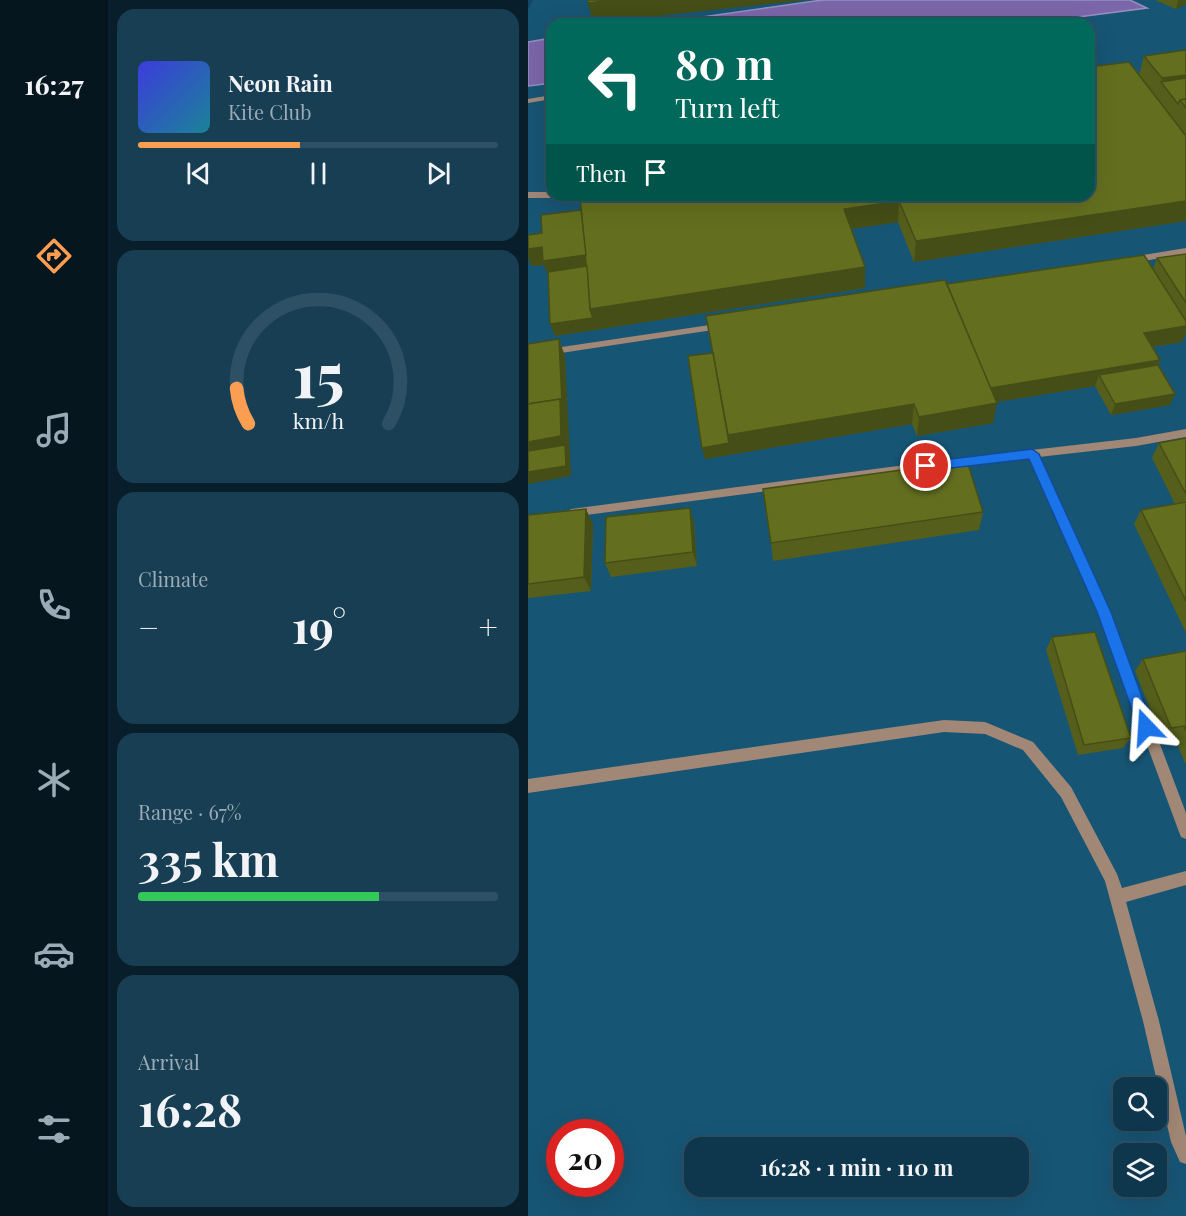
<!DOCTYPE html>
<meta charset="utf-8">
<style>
body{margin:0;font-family:"Playfair Display",serif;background:#173e53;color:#f1f3f6;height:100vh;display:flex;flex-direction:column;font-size:22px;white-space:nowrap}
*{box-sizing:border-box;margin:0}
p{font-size:20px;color:#9babb5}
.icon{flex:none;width:33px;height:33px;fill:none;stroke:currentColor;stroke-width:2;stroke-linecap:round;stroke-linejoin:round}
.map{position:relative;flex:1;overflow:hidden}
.sheet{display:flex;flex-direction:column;gap:9px;padding:9px;background:#081e2a;width:420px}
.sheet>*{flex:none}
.top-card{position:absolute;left:18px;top:18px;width:549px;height:183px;border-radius:18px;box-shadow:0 6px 24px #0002,0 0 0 2px #2e5064;background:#00695c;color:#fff;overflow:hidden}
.tools{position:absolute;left:585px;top:1077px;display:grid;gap:12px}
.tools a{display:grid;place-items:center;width:54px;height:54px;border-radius:12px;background:#0e364c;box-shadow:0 6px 24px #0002,0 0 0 2px #2e5064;font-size:30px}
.speed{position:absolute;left:18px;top:1119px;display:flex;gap:12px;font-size:30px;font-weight:700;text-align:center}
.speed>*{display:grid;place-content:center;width:78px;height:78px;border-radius:50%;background:#0e364c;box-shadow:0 6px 24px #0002,0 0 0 2px #2e5064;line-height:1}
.speed .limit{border:9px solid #d22;background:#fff;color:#111}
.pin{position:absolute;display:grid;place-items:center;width:51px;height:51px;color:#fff;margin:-26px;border:3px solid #fff;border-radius:50%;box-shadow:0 2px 6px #0007}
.me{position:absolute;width:66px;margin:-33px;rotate:340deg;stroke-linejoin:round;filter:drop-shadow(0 0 4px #0008)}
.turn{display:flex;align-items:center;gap:21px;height:126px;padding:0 30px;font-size:27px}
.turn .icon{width:78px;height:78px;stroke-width:2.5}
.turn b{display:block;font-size:42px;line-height:51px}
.then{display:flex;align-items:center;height:57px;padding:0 30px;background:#0003;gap:12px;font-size:22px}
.big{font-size:45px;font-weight:700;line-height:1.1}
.sheet .widget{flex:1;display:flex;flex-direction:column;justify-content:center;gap:9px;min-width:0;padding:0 21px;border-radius:18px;background:#173e53}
.sheet .dial{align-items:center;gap:0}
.dial svg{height:156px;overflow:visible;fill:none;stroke:#2e5064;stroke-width:7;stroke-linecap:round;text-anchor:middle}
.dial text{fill:#f1f3f6;stroke:none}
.song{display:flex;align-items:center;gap:18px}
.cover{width:72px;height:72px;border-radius:9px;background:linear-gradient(135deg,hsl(240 70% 55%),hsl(190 70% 35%))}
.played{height:6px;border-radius:3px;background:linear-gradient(90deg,#fc9e52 45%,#2e5064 45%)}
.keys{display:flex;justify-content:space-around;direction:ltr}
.heat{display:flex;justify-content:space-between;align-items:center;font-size:33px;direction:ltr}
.charge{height:9px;border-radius:4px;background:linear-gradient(90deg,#34c759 67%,#2e5064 0)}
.trip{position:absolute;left:156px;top:1137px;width:345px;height:60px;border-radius:18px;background:#0e364c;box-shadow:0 6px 24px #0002,0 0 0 2px #2e5064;font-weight:700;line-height:60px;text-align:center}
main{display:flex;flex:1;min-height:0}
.tab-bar{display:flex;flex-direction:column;width:108px;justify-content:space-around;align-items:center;background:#06161e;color:#9babb5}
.tab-bar .icon{width:42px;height:42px}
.tab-bar .on{color:#fc9e52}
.tab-bar b{font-size:27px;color:#f1f3f6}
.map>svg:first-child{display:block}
.built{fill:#175575;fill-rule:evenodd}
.water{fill:#7b66a9;stroke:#978ec1;stroke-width:1.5}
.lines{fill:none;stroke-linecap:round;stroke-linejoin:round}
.service{fill:#a18775;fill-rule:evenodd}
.wall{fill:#555f1b}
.shaded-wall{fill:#454e16}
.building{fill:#636f1f;stroke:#454e16;stroke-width:1.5}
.route{fill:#1a73e8;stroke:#114b97;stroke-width:1.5}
</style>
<main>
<nav class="tab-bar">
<b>16:27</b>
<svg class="icon on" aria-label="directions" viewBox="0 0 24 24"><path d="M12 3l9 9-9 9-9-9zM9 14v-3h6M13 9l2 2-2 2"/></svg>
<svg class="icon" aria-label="music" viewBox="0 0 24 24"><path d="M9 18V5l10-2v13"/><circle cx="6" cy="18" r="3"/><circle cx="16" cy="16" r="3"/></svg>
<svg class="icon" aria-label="phone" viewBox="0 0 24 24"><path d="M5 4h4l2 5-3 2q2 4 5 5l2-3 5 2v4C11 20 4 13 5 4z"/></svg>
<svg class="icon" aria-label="climate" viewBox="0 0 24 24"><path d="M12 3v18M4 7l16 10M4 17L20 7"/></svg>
<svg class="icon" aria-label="car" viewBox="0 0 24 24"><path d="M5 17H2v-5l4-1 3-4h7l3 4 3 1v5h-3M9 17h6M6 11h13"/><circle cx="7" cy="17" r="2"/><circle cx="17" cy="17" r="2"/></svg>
<svg class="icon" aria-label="filters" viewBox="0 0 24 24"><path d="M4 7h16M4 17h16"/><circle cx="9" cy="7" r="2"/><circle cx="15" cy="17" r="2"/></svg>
</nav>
<section class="sheet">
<div class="widget">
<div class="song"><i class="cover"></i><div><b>Neon Rain</b><p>Kite Club</p></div></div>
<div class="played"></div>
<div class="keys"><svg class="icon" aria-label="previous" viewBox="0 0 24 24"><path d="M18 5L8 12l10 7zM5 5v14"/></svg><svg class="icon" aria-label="pause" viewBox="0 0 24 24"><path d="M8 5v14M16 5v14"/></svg><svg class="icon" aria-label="next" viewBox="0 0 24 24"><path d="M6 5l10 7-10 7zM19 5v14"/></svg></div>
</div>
<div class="widget dial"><svg viewBox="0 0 100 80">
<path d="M14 69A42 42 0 1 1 86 69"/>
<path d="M14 69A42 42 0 0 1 8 51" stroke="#fc9e52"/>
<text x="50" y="56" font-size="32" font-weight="700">15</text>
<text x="50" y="72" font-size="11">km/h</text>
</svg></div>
<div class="widget"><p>Climate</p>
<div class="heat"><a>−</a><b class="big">19°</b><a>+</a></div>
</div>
<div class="widget"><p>Range · 67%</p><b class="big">335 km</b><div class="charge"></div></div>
<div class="widget"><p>Arrival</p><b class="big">16:28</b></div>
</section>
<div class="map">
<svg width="658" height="1216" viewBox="0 0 658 1216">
<rect width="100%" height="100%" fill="#124865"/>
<g class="built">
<polygon points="5,0 294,0 125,24 24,24 24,38 0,42 0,10"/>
<path d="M602 0H658V1216H0V86L24 83V195H561V24H496L618 8ZM596 1088H628V1120H596ZM32 1132H82V1184H32ZM166 1148H490V1186H166ZM596 1154H628V1186H596Z"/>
</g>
<g class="water">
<polygon points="294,0 602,0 619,8 496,24 125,24"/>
<polygon points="24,38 24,83 0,86 0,42"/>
</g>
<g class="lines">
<g class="service">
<polygon points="24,95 24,99 0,103 0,99"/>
<polygon points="0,192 24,192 24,195 28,195 24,198 0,198"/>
<polygon points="658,248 658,254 603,263 599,260 603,257"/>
<polygon points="195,323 200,326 198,328 0,358 0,352"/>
<polygon points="658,429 658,437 608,446 511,457 582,612 658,813 658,839 653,837 651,832 570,612 501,458 424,467 419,463 424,459 608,438"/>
<polygon points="400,462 405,466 400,470 43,517 37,513 43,509"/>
<polygon points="416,720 457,722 505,742 543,787 589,874 594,888 658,871 658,885 598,902 631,1021 658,1136 658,1164 652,1162 643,1142 615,1021 577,881 533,797 495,750 457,734 416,732 0,793 0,779"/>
</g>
</g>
<g class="wall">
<polygon points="627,0 658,0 648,9"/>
<polygon points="658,50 658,221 386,262 370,222 323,229 337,288 27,336 20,274 16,265 3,266 14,233 53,210 611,75 616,56"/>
<polygon points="658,254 658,332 654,342 625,347 632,360 630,365 642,405 583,415 567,386 468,402 465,423 389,436 384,424 177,459 185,353 419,284 625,269 629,258"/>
<polygon points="658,438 658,633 606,524 613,510 647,504 624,458 631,443"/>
<polygon points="455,512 451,530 245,561 243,543"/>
<polygon points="0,515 65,524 63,591 0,598"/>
<polygon points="166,522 169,566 83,577 77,563"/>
<polygon points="524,637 603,738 595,748 550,755 518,650"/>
<polygon points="658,651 658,765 646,737 634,739 607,671 615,659"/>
</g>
<g class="shaded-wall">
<polygon points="85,0 279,0 65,23 60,3"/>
<polygon points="650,0 658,0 658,4 648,9"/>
<polygon points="658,75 658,95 633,82 634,78"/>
<polygon points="371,201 370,222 316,230 316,209"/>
<polygon points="658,201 658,221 386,262 388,241"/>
<polygon points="14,247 58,255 337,267 337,288 27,336 22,324 21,278 16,265 3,266 0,257 0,249"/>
<polygon points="658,326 658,332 654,342 610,349 616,333"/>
<polygon points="31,339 37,356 43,476 0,484 0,442"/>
<polygon points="632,360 625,376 571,375 567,386 457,404 460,388"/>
<polygon points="647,394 642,405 583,415 587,404"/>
<polygon points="469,403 465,423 389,436 391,417"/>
<polygon points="386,404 384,424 177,459 174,448 200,435"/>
<polygon points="162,508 166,522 169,566 165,552"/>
<polygon points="58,509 65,524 63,591 56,577"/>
</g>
<g class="building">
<polygon points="60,0 85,0 60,3"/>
<polygon points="493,21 495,24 467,24"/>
<polygon points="658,50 658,75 634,78 616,56"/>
<polygon points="601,62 658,136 658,201 388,241 371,201 316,209 337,267 62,309 52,195 561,195 561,67"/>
<polygon points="658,78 658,99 652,100 650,104 633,82"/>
<polygon points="658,99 658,108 652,100"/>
<polygon points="53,210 58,255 15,261 14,247 0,249 0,235 14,233 13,215"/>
<polygon points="658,254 658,303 629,258"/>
<polygon points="616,255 658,321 658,326 616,333 632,360 462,388 419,284"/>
<polygon points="59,266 62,309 65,318 22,324 20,272"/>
<polygon points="417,280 469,403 391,417 386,404 200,435 178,316"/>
<polygon points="31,339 34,403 32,399 0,404 0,344"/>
<polygon points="185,353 201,443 174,448 160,356"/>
<polygon points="630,365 647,394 587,404 571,375"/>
<polygon points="32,399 33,436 0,442 0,404"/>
<polygon points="658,438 658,494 631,443"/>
<polygon points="37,445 38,466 0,472 0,451"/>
<polygon points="439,461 455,512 243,543 235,489"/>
<polygon points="658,502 658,601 613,510"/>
<polygon points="162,508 165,552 77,563 78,517"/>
<polygon points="58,509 56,577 0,584 0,515"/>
<polygon points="567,632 603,738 556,745 524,637"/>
<polygon points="658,651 658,731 656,726 643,728 615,659"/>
</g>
<polygon class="route" points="504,449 511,454 583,612 625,727 623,732 612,732 569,612 501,459 398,471 392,466 398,462"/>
</svg>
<div class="tools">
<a><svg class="icon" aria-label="search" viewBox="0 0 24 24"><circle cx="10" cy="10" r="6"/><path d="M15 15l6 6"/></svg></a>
<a><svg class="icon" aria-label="layers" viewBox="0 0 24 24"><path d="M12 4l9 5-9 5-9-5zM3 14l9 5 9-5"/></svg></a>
</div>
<div class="speed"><div class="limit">20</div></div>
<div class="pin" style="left:398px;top:466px;background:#d93025"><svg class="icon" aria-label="arrive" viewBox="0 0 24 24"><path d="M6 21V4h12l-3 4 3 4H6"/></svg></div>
<svg class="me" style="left:618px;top:727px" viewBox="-20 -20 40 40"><path d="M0-17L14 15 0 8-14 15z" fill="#1a73e8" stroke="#fff" stroke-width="4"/></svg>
<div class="trip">16:28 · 1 min · 110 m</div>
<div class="top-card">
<div class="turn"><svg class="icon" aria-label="left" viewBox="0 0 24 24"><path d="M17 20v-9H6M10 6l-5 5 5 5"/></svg><div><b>80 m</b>Turn left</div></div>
<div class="then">Then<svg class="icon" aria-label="arrive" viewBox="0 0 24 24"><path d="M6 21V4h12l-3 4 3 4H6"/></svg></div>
</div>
</div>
</main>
